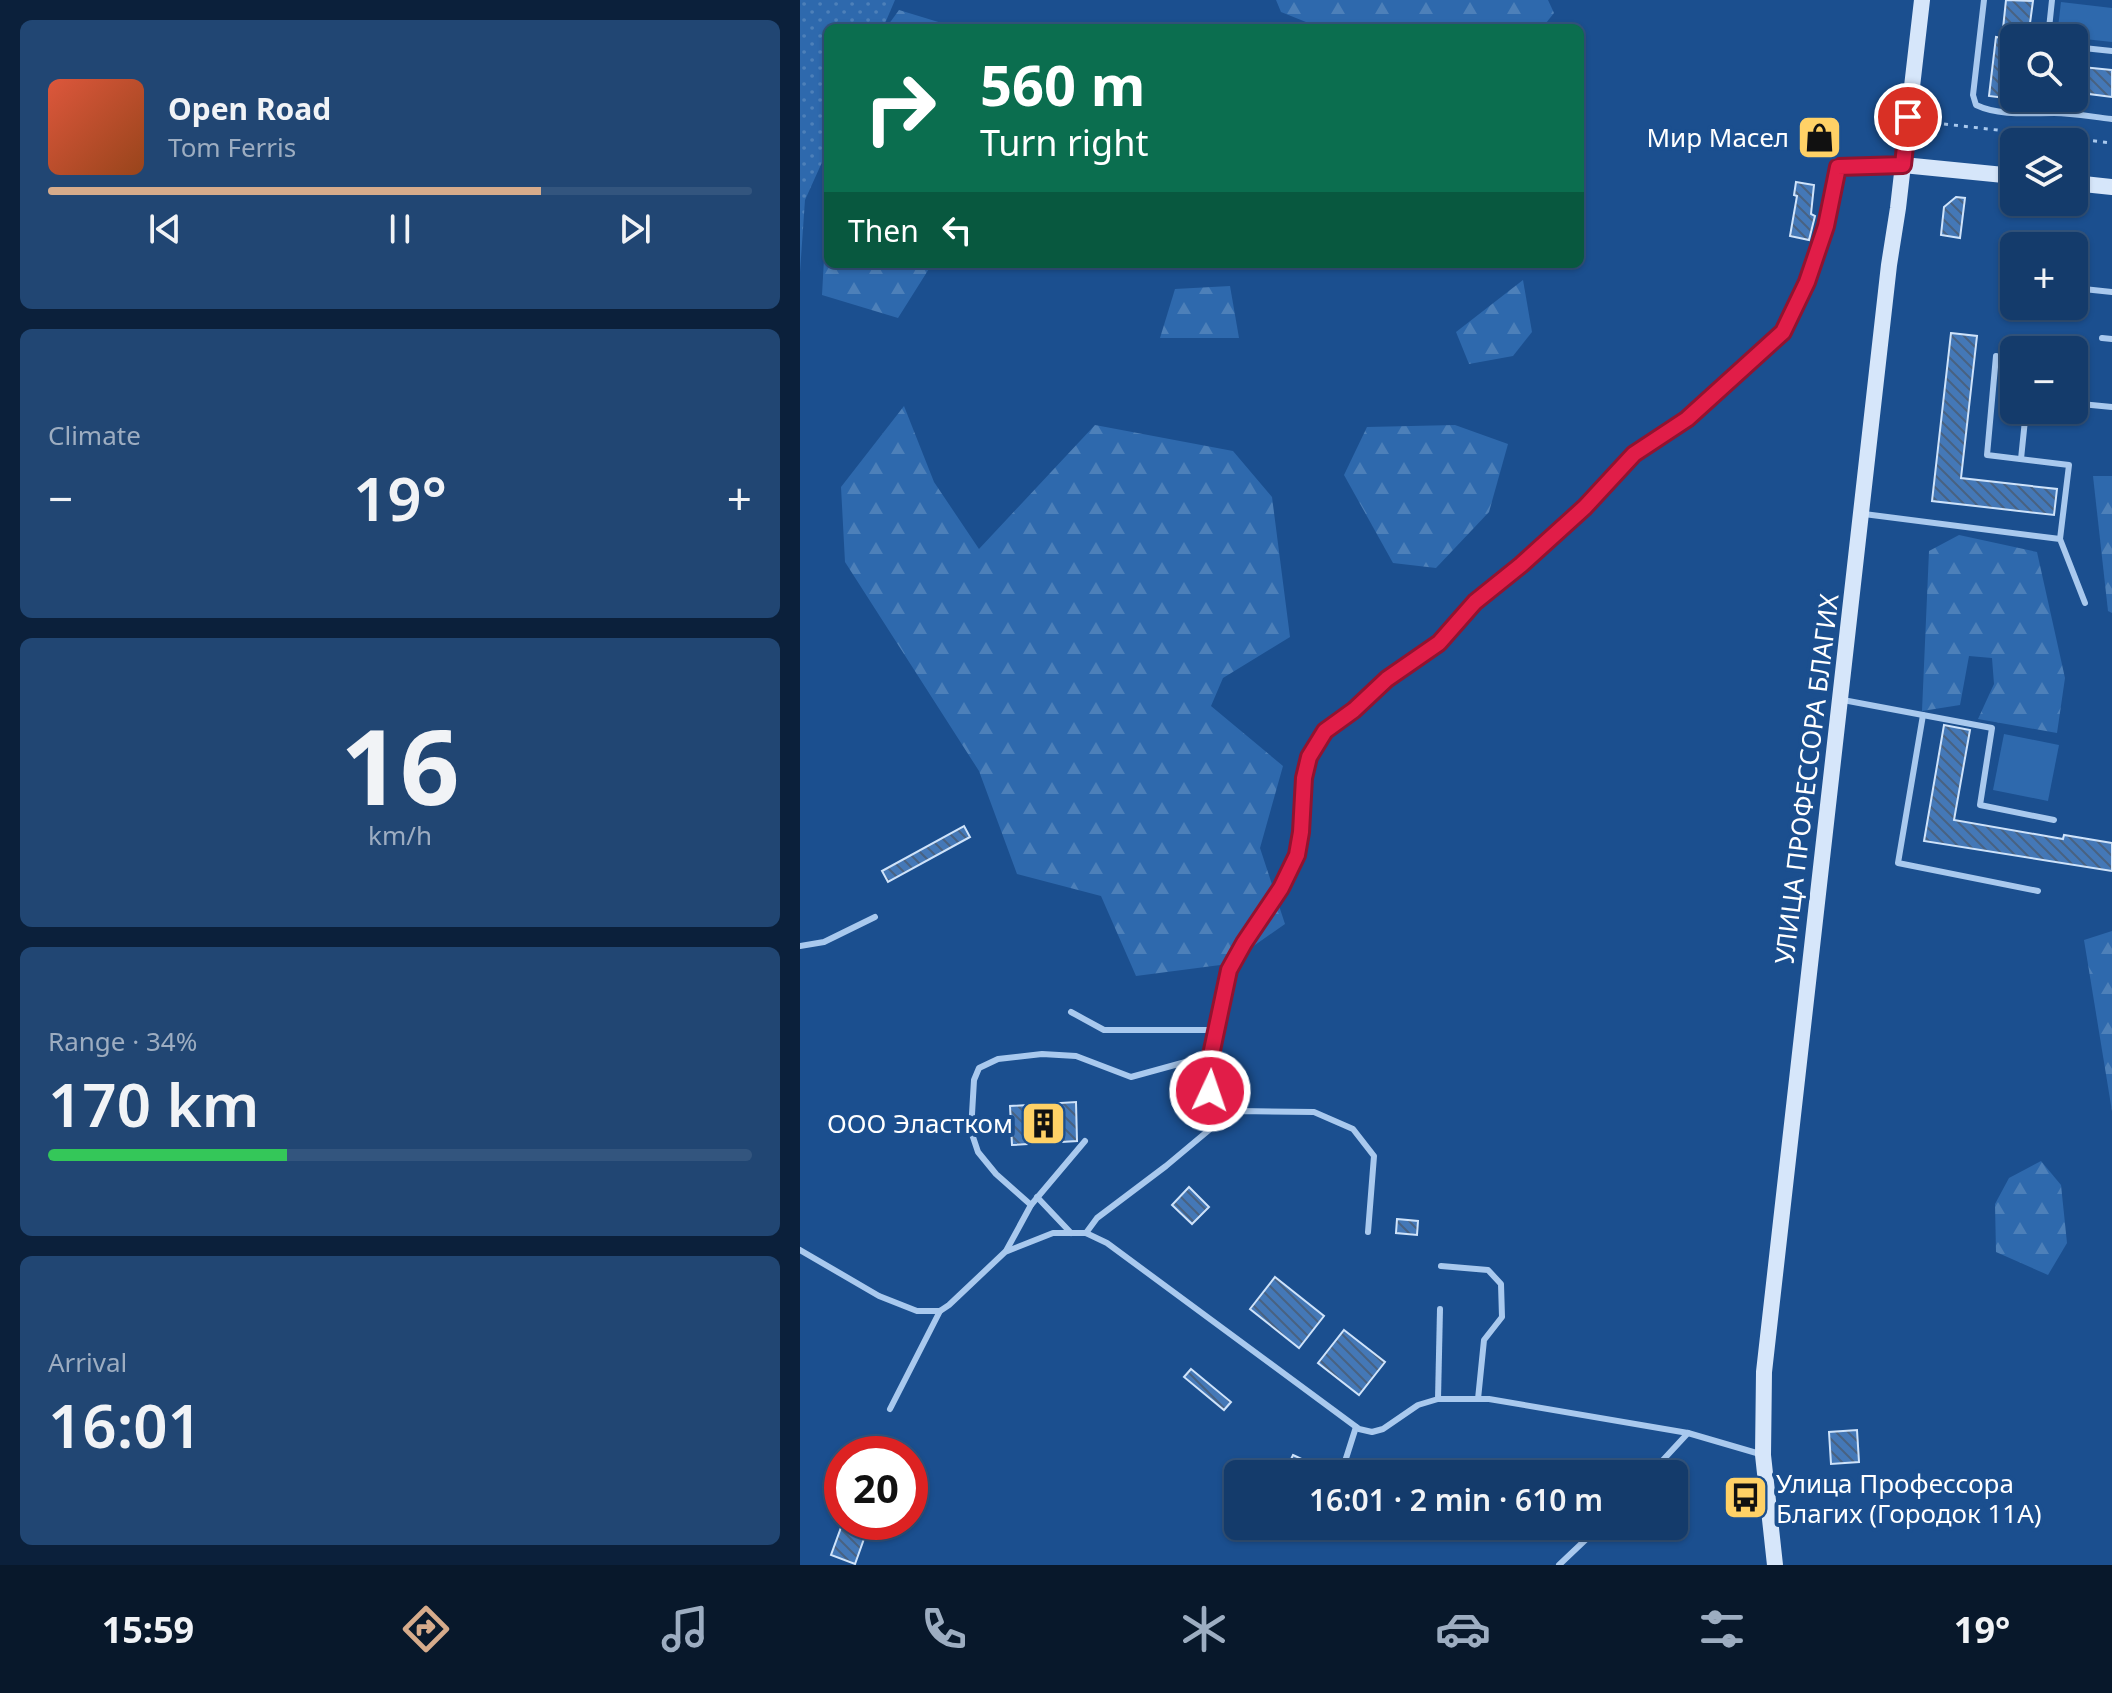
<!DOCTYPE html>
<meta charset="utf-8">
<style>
body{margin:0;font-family:"Noto Sans",sans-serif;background:#214673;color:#f1f3f6;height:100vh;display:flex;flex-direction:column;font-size:30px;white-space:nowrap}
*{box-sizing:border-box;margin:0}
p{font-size:26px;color:#9dadc1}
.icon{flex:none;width:44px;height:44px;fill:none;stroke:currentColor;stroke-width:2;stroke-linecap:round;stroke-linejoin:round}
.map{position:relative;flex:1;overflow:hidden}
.sheet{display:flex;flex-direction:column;gap:20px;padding:20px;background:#0b203b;width:800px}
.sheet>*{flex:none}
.top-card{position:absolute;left:24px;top:24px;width:760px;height:244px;border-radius:12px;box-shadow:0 2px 6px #0004,0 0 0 2px #33557e;background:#0b6e4f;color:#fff;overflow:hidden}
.buttons{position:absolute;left:1200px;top:24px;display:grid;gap:16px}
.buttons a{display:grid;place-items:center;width:88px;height:88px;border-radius:12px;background:#143b6b;box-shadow:0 2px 6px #0004,0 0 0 2px #33557e;font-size:40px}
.speed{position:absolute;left:24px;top:1436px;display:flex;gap:16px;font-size:40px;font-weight:700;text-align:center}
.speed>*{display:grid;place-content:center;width:104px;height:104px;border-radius:50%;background:#143b6b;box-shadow:0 2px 6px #0004,0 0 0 2px #33557e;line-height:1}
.speed .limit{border:12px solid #d22;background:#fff;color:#111}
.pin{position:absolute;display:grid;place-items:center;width:68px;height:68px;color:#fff;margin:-34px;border:4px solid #fff;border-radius:50%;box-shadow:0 2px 8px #0007}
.me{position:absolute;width:88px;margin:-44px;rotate:3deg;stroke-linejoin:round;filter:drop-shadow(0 0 6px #0008)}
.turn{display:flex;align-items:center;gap:28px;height:168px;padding:0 24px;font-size:36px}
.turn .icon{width:104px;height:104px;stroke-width:2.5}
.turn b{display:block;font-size:56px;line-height:68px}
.then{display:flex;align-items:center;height:76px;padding:0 24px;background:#0003;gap:16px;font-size:30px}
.big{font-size:60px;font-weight:600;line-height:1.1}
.sheet .widget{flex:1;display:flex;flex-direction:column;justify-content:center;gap:12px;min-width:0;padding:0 28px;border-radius:12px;background:#214673}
.sheet .dial{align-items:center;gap:0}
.dial b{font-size:104px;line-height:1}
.song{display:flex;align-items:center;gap:24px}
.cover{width:96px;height:96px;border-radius:12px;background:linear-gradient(135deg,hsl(10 70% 55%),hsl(20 70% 35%))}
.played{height:8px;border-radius:4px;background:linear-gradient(90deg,#d6ab8b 70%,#33557e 70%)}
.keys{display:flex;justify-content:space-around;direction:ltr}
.heat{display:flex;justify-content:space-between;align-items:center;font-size:44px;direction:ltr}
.charge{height:12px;border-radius:6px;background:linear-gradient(90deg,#34c759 34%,#33557e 0)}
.trip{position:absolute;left:424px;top:1460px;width:464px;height:80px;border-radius:12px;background:#143b6b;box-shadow:0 2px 6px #0004,0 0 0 2px #33557e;font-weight:600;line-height:80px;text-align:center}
.menu{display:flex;height:128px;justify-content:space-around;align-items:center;background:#08182b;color:#9dadc1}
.menu .icon{width:56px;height:56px}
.menu .selected{color:#d6ab8b}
.menu b{font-size:36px;color:#f1f3f6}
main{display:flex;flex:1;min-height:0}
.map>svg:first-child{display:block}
.grass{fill:url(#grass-dots)}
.forest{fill:url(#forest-firs)}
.park{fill:#2e69ad}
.building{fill:url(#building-back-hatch);stroke:#cfe3fa;stroke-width:2}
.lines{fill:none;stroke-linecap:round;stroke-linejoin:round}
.path{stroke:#a9c9ee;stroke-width:3;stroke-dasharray:4 6;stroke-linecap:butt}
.service{stroke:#a9c9ee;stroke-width:6}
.secondary{stroke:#d6e6fa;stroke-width:16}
.route-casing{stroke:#92132f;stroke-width:20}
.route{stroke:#e11d48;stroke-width:14}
.labels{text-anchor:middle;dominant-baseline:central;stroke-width:8;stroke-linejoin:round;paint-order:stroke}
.poi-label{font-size:26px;fill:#fff;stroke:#1b4f8f;text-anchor:end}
.street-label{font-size:26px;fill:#fff;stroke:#1b4f8f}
</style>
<main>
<section class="sheet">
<div class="widget">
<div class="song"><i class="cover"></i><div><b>Open Road</b><p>Tom Ferris</p></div></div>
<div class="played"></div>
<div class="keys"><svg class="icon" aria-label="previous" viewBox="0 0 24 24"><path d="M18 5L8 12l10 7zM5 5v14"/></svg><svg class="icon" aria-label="pause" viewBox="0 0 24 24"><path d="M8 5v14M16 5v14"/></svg><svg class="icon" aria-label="next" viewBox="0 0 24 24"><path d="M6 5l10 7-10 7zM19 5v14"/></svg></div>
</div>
<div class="widget"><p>Climate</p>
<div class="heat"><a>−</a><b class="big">19°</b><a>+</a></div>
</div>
<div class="widget dial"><b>16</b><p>km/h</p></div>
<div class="widget"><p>Range · 34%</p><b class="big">170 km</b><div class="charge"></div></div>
<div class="widget"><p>Arrival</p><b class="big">16:01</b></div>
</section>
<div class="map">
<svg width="1312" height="1565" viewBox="0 0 1312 1565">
<defs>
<pattern id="grass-dots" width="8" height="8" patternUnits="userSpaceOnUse" patternTransform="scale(2)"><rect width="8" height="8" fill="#2e69ad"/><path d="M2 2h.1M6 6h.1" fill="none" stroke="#4d80b9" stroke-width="1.8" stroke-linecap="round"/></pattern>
<pattern id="forest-firs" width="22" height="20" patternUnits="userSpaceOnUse" patternTransform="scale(2)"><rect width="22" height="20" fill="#2e69ad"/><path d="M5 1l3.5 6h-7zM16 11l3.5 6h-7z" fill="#4d80b9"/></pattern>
<pattern id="building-back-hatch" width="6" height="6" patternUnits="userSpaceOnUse" patternTransform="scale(2)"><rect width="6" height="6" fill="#4478b7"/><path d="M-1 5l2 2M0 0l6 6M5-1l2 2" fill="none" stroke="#486282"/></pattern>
</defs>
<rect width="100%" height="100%" fill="#1b4f8f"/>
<polygon class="grass" points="0,0 95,0 83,28 28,28 28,149 5,200 0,272"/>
<g class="forest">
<polygon points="476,0 748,0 754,13 742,28 521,28 481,12"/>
<polygon points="99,10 158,28 86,28"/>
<polygon points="28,187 28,264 132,264 98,318 22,295"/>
<polygon points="723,280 732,332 713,356 669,364 656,332"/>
<polygon points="430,286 439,338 360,338 375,289"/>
<polygon points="104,406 134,482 179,549 295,425 433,451 472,497 490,637 423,678 411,706 483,766 460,848 485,924 428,964 336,976 301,896 217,874 179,771 45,562 41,487"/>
<polygon points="655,425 708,444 689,512 636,568 593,563 544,475 567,427"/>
<polygon points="1293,476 1312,476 1312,613 1308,611"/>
<polygon points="1159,535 1237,552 1265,678 1257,733 1178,719 1194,684 1192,658 1169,656 1160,705 1122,711 1129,551"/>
<polygon points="1312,931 1312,1111 1284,940"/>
<polygon points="1241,1161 1261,1185 1267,1243 1248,1275 1196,1252 1195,1204 1209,1178"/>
</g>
<g class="park">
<polygon points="1261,2 1312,8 1312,42 1257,36"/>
<polygon points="1204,734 1259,745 1248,801 1193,790"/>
</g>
<g class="building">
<polygon points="1206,0 1233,1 1228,38 1214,38 1214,99 1189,96 1196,37 1202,38"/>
<polygon points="1282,67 1312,70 1312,97 1274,92 1274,68 1282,69"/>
<polygon points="996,182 1014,185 1011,214 1015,216 1009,240 990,236 997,196 994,195"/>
<polygon points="1156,197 1165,198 1160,238 1141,235 1144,207"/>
<polygon points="1151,333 1177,336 1161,478 1257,489 1254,515 1132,501"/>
<polygon points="1144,725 1170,730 1154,820 1263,839 1264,835 1312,843 1312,871 1124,841"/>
<polygon points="164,826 170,837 88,882 82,871"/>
<polygon points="276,1102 277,1141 212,1145 210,1106"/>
<polygon points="389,1187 409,1207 392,1224 372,1205"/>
<polygon points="597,1219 618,1221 617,1235 596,1233"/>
<polygon points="475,1277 524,1316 499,1348 450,1309"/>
<polygon points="544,1330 585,1362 559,1395 518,1363"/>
<polygon points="391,1369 431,1402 424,1410 384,1377"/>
<polygon points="1057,1430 1059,1462 1031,1464 1029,1432"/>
<polygon points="493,1455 508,1462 502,1474 484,1474"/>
<polygon points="43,1522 70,1522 55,1564 31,1555"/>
</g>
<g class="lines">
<polyline class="path" points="1144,124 1312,143"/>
<g class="service">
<path d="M1184 0 1173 95 1176 105C1199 116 1229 113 1254 113 1273 113 1293 117 1312 119"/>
<polyline points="1248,38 1252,0"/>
<polyline points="1274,47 1312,51"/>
<polyline points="1274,288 1312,292"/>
<polyline points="1302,338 1312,339"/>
<polyline points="1196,356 1187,455 1269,465 1260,539"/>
<polyline points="1281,404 1312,407"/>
<polyline points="1221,459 1226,410"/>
<polyline points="1064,514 1260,539 1285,603"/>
<polyline points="1043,700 1192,728 1180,805 1254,820"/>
<polyline points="1123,715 1098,863 1238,891"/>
<polyline points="0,946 24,942 75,917"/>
<polyline points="271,1012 304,1030 417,1030"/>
<polyline points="415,1125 410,1091 411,1055 429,970 444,943 481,888 497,855 501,832 504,778 509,757 525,731 554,710 587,679 639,643 675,602 721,565 785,507 834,454 887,419 983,332 1007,282 1026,226 1038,167 1103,165"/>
<polyline points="237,1197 271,1233"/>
<polyline points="231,1205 196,1174 178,1152 171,1131 174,1080 179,1068 198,1059 242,1054 276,1056 331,1077 411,1055"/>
<polyline points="286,1233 297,1218 366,1166 415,1125 438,1111 514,1112 553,1129 574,1156 568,1232"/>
<polyline points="0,1250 79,1296 117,1311 140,1311 149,1305 205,1252 253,1233 286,1233 307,1243 559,1429 572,1432 583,1429 618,1405 638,1399 689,1399 888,1433 960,1454"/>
<polyline points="206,1251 231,1205 285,1141"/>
<polyline points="641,1266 688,1270 701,1284 702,1317 684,1340 678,1399"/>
<polyline points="638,1399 640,1309"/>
<polyline points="90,1409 140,1311"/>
<polyline points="541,1474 556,1427"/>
<polyline points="850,1474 888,1433"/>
<polyline points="759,1565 800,1526"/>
</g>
<g class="secondary">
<polyline points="1103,165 1214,176"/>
<polyline points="1274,183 1312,187"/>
<polyline points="975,1565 963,1455 964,1372 1089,265 1098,208 1122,0"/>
</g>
</g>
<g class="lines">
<defs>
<polyline id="route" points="410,1091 411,1055 429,970 444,943 481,888 497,855 501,832 504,778 509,757 525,731 554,710 587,679 639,643 675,602 721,565 785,507 834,454 887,419 983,332 1007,282 1026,226 1038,167 1103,165 1108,117"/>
</defs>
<use href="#route" class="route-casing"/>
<use href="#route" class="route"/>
</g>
<defs>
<symbol id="shop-square" viewBox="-11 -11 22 22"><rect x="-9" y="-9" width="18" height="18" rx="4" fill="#ffd166" stroke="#1b4f8f"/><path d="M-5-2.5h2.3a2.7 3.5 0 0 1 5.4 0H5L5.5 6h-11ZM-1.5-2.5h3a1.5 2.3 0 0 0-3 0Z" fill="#111"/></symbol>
<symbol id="building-square" viewBox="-11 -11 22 22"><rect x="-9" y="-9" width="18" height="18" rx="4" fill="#ffd166" stroke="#1b4f8f"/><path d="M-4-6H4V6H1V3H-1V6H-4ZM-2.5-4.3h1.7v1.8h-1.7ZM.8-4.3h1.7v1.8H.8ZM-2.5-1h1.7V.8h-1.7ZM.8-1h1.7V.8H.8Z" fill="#111"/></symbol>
<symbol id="bus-square" viewBox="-11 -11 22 22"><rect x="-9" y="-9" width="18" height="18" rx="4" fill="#ffd166" stroke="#1b4f8f"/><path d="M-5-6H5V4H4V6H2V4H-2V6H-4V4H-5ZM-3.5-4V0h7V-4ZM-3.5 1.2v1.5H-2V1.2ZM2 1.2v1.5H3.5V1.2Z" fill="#111"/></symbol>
</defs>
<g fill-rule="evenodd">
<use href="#shop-square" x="994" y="112" width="51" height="51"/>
<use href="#building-square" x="218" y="1098" width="51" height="51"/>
<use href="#bus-square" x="920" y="1472" width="51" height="51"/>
</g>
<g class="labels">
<g class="poi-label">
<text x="989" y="137">Мир Масел</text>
<text x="213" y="1123">ООО Эластком</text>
<text x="976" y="1483" text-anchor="start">Улица Профессора<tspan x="976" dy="30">Благих (Городок 11А)</tspan></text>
</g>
<g class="street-label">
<text transform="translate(1006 779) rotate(-83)">УЛИЦА ПРОФЕССОРА БЛАГИХ</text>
</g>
</g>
</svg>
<div class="buttons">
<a><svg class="icon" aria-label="search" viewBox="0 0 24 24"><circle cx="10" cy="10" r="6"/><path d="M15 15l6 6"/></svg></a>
<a><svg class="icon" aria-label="layers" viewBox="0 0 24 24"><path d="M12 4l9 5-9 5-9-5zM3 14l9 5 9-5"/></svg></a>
<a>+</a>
<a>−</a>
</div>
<div class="speed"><div class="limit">20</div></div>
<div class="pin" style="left:1108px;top:117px;background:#d93025"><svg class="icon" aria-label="arrive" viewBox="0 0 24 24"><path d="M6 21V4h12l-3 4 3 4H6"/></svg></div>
<svg class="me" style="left:410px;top:1091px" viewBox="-20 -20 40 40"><circle r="17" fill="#e11d48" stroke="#fff" stroke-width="3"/><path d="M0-11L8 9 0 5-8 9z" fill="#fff"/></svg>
<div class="trip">16:01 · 2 min · 610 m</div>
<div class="top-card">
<div class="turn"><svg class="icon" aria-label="right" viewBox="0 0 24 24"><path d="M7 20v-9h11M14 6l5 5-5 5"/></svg><div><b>560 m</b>Turn right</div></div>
<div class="then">Then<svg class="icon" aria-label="left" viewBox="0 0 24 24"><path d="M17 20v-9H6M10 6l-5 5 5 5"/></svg></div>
</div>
</div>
</main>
<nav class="menu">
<b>15:59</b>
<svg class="icon selected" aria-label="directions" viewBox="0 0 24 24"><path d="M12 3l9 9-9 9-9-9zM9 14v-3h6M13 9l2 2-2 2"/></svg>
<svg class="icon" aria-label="music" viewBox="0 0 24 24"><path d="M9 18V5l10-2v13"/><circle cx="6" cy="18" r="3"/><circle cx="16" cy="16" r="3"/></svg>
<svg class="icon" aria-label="phone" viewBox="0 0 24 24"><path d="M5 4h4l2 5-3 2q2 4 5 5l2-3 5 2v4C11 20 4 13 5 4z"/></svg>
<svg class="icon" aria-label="climate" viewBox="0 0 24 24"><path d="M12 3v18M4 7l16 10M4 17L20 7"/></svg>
<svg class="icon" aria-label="car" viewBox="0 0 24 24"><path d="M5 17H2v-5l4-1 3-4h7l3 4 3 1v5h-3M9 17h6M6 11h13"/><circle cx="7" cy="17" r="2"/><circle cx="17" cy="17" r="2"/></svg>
<svg class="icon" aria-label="filters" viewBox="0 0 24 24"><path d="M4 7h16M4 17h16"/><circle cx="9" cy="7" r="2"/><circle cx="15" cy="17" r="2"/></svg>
<b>19°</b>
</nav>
